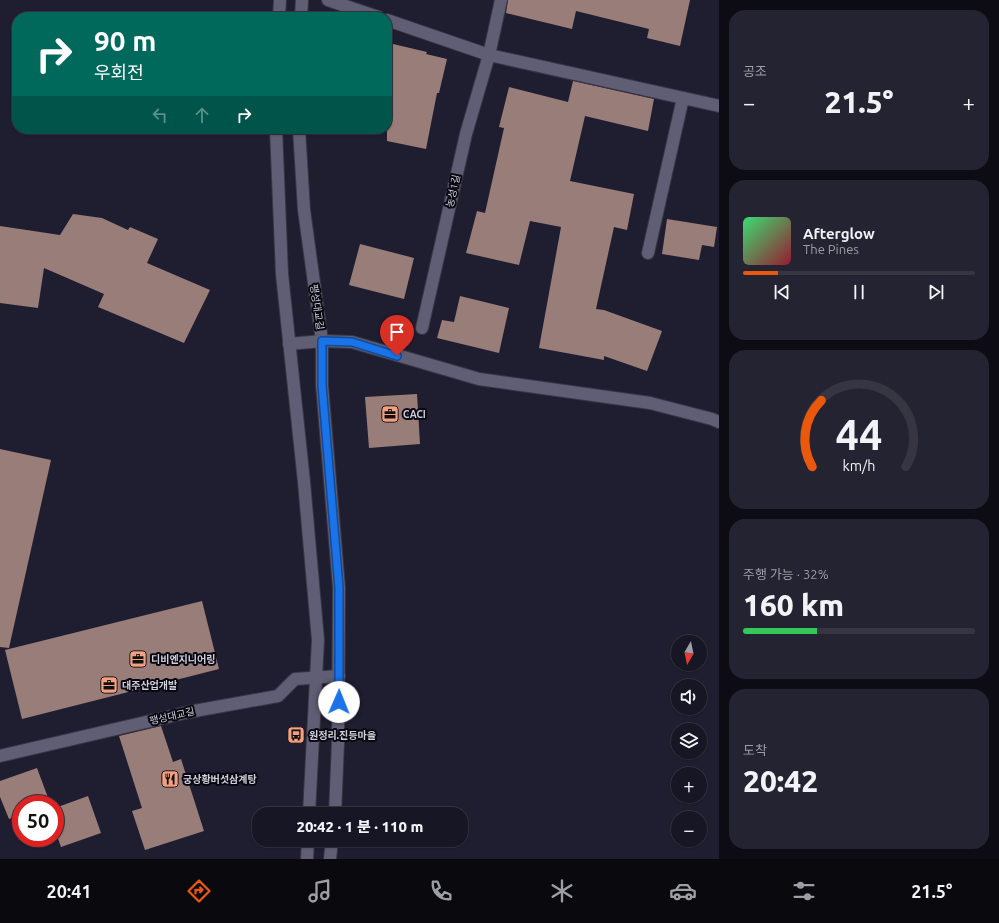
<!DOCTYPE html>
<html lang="ko">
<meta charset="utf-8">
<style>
body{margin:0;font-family:Ubuntu,"Noto Sans KR",sans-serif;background:#242331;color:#f1f3f6;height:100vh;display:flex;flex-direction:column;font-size:15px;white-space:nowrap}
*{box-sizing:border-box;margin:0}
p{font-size:13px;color:#9e9fa6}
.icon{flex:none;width:22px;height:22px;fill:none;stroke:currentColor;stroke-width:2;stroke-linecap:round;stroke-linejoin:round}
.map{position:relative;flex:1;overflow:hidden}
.panel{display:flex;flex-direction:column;gap:10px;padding:10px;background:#0d0c14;width:280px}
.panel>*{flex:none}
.top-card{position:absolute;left:12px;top:12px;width:380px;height:122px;border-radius:16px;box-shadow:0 1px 3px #0004,0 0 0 1px #363541;background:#00695c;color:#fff;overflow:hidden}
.needle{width:26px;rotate:189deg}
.buttons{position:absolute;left:671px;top:635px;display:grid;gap:8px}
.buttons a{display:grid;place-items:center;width:36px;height:36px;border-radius:50%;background:#171624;box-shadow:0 1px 3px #0004,0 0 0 1px #363541;font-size:20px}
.speed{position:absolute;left:12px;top:795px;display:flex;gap:8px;font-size:20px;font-weight:700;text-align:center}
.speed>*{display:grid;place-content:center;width:52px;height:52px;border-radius:50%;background:#171624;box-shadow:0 1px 3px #0004,0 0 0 1px #363541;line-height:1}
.speed .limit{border:6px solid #d22;background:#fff;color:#111}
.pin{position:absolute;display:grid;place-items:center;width:34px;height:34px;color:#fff;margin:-41px -17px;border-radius:50% 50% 50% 0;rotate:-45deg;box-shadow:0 0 4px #0007}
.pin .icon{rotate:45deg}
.me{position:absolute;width:44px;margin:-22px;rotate:1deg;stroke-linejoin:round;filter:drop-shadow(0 0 3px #0008)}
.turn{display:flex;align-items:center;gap:14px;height:84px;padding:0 16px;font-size:18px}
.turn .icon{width:52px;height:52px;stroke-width:2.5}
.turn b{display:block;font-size:28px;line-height:34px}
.lanes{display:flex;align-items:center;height:38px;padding:0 16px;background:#0003;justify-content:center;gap:20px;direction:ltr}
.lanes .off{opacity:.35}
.big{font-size:30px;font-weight:800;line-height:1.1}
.panel .widget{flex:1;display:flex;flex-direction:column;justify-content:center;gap:6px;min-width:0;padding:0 14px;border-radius:16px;background:#242331}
.panel .dial{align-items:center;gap:0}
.dial svg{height:104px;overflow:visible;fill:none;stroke:#363541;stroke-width:7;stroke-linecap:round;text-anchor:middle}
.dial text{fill:#f1f3f6;stroke:none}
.song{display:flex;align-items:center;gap:12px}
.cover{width:48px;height:48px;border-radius:6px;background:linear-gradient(135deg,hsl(140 70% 55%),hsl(350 70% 35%))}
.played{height:4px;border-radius:2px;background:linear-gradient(90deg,#ea580c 15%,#363541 15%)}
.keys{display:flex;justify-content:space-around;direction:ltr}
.heat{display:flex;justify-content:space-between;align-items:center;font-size:22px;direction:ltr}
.charge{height:6px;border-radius:3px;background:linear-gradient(90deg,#34c759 32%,#363541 0)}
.trip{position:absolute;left:252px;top:807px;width:216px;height:40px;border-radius:16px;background:#171624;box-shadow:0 1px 3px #0004,0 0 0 1px #363541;font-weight:800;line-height:40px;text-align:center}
.dock{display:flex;height:64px;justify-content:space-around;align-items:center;background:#09090e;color:#9e9fa6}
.dock .icon{width:28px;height:28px}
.dock .active{color:#ea580c}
.dock b{font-size:18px;color:#f1f3f6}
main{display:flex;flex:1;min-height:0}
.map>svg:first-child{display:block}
.building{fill:#997d78}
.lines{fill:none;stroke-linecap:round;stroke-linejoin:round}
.street-casing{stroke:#393746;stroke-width:14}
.secondary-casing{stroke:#393746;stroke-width:14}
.street{stroke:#605e75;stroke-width:12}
.secondary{stroke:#605e75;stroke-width:12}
.route-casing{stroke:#114b97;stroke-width:10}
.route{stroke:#1a73e8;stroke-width:7}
.labels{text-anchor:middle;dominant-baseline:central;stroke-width:4;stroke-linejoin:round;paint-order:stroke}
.street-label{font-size:10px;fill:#d0cfdc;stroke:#090811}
.poi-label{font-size:10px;font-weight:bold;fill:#d0cfdc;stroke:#090811;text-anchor:start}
</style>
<main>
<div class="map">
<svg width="719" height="859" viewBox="0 0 719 859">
<rect width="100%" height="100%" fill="#1f1d30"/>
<g class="building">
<polygon points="508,0 690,0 680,46 647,38 649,29 576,11 572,29 506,13"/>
<polygon points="393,44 427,52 426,54 447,59 439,93 437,93 426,149 387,141 387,52 391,53"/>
<polygon points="573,81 654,99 648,131 585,116 570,181 634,194 627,230 614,227 596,309 604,310 662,331 647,371 604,356 604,360 539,348 561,227 530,221 519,265 466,253 477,211 485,213 504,128 499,127 509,87 568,102"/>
<polygon points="73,214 102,218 128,230 130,227 158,239 147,263 210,290 184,343 98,307 104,294 44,268 38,308 0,303 0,226 60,235"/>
<polygon points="667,219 717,227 714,247 702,245 699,260 662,254"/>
<polygon points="360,244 414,258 404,299 349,285"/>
<polygon points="460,296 509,308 499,353 437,338 442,320 454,322"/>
<polygon points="417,394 420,444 369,448 365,397"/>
<polygon points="0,449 51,460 9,648 0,647"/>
<polygon points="202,601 219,669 22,719 5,650"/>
<polygon points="161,726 173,762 181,759 204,831 145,850 132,811 142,808 119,736"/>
<polygon points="37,768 50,803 47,804 21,804 21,814 9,819 0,797 0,781"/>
<polygon points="88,796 101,833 61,847 55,830 55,808"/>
</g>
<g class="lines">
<defs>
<g id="street">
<polyline points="328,0 378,17"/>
<polyline points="387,20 489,55 719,106"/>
<polyline points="648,253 683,98"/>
<polyline points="422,328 466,134 489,55 501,0"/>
<polyline points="0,756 189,712 278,696 295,679 339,676"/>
</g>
<g id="secondary">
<polyline points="279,17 280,0"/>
<polyline points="301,17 302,0"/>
<polyline points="276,129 282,274 304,482 318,640 309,814"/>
<polyline points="299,129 304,210 322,341 322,385 339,588 338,742 335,814"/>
<polyline points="289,344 322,341 352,342 479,379 650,403 712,419 719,422"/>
<polyline points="307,859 308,840"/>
<polyline points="330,859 332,840"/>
</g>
</defs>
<use href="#street" class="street-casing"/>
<use href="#secondary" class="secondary-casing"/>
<use href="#street" class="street"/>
<use href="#secondary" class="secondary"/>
</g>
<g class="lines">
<defs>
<polyline id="route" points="339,702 339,588 322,385 322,341 352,342 397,356"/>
</defs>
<use href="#route" class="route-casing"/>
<use href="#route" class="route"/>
</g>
<defs>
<symbol id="office-square" viewBox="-11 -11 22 22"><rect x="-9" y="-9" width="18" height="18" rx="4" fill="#f2a07f" stroke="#090811"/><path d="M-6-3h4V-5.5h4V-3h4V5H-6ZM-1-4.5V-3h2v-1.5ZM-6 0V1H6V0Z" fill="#111"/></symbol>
<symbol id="bus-square" viewBox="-11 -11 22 22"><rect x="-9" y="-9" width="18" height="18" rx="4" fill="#f2a07f" stroke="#090811"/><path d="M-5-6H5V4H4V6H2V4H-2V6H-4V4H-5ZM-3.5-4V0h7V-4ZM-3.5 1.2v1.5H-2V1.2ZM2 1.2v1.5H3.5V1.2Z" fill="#111"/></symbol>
<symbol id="restaurant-square" viewBox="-11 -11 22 22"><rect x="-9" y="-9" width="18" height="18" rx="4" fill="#f2a07f" stroke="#090811"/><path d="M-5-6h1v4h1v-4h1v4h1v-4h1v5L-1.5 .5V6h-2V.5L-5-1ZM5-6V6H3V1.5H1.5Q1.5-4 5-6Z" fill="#111"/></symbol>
</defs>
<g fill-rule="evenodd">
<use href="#office-square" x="380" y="404" width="20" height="20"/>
<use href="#office-square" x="128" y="649" width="20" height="20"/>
<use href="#office-square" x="99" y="675" width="20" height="20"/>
<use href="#bus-square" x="286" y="725" width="20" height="20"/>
<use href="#restaurant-square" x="160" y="769" width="20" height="20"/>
</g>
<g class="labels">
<g class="street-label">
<text transform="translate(453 191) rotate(-77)">농성1길</text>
<text transform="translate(317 307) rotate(82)">팽성대교길</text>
<text transform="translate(172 716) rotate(-13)">팽성대교길</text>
</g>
<g class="poi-label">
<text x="403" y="414">CACI</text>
<text x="151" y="659">디비엔지니어링</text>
<text x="122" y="685">대주산업개발</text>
<text x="309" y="735">원정리.진등마을</text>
<text x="183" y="779">궁상황버섯삼계탕</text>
</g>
</g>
</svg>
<div class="buttons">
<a><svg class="needle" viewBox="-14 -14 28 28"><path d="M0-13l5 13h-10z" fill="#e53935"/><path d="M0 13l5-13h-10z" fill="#9e9fa6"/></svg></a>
<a><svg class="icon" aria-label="sound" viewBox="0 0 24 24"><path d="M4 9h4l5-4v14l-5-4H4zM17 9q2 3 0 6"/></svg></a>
<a><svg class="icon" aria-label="layers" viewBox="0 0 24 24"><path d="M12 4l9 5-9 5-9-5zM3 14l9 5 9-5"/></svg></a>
<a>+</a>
<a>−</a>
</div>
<div class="speed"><div class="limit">50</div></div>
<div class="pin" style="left:397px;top:356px;background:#d93025"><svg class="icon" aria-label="arrive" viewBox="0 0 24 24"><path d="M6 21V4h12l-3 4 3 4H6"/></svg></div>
<svg class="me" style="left:339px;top:702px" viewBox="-20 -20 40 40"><circle r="19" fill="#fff"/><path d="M0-13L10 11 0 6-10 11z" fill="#1a73e8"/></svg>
<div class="trip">20:42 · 1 분 · 110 m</div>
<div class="top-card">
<div class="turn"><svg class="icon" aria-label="right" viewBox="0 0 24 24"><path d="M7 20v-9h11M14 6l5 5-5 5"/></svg><div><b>90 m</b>우회전</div></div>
<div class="lanes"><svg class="icon off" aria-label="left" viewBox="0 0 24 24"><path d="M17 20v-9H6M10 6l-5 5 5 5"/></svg><svg class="icon off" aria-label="ahead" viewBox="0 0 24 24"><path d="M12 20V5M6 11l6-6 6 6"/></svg><svg class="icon" aria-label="right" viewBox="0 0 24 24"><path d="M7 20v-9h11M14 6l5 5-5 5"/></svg></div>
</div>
</div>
<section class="panel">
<div class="widget"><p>공조</p>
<div class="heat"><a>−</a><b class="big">21.5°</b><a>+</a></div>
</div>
<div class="widget">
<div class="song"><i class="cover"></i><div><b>Afterglow</b><p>The Pines</p></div></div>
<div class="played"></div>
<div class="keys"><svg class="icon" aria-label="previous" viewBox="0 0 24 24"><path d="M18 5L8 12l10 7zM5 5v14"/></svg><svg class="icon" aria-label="pause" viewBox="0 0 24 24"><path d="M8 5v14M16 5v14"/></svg><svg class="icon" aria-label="next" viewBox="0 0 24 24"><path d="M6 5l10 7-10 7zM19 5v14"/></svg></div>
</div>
<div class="widget dial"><svg viewBox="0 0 100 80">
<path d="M14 69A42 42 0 1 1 86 69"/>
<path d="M14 69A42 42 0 0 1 21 18" stroke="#ea580c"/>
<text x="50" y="56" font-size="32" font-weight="700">44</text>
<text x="50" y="72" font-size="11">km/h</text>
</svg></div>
<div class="widget"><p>주행 가능 · 32%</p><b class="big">160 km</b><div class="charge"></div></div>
<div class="widget"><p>도착</p><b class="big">20:42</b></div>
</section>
</main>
<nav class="dock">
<b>20:41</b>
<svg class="icon active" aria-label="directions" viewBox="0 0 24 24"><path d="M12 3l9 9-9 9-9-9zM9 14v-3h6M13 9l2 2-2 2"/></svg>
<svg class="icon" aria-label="music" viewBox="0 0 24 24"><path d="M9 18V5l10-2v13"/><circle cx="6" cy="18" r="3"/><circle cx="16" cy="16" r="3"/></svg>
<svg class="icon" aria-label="phone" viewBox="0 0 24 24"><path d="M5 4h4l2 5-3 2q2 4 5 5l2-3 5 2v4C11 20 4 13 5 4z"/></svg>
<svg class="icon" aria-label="climate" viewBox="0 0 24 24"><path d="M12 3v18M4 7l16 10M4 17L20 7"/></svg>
<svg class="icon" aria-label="car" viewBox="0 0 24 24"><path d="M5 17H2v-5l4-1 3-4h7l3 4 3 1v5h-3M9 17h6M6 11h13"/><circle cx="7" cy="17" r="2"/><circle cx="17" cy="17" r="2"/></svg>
<svg class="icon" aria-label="filters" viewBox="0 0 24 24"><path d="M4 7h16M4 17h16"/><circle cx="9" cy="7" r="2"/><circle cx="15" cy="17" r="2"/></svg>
<b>21.5°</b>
</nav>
